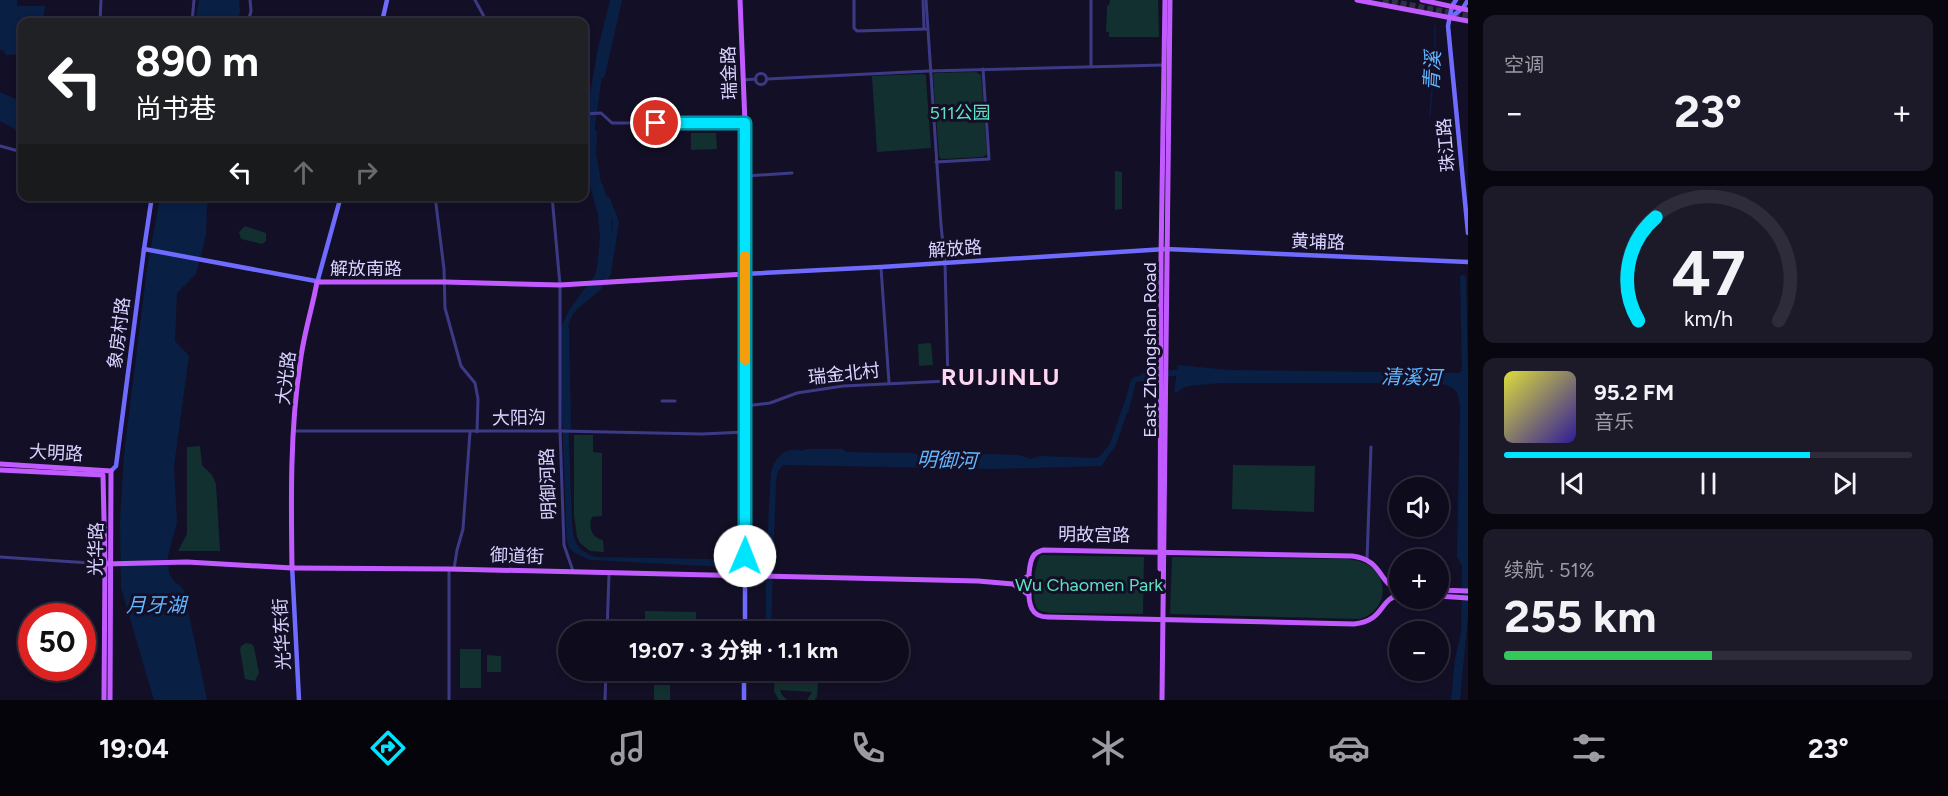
<!DOCTYPE html>
<html lang="zh">
<meta charset="utf-8">
<style>
body{margin:0;font-family:Figtree,"Noto Sans SC",sans-serif;background:#1c1929;color:#f1f3f6;height:100vh;display:flex;flex-direction:column;font-size:22px;white-space:nowrap}
*{box-sizing:border-box;margin:0}
p{font-size:20px;color:#9b9ba3}
.icon{flex:none;width:33px;height:33px;fill:none;stroke:currentColor;stroke-width:2;stroke-linecap:round;stroke-linejoin:round}
.map{position:relative;flex:1;overflow:hidden}
.drawer{display:flex;flex-direction:column;gap:15px;padding:15px;background:#08060f;width:480px}
.drawer>*{flex:none}
.hud{position:absolute;left:18px;top:18px;width:570px;height:183px;border-radius:12px;box-shadow:0 3px 9px #0003,0 0 0 2px #2e2b3b;background:#202124;color:#fff;overflow:hidden}
.fabs{position:absolute;left:1389px;top:477px;display:grid;gap:12px}
.fabs a{display:grid;place-items:center;width:60px;height:60px;border-radius:50%;background:#0e0b1c;box-shadow:0 3px 9px #0003,0 0 0 2px #2e2b3b;font-size:30px}
.speed{position:absolute;left:18px;top:603px;display:flex;gap:12px;font-size:30px;font-weight:700;text-align:center}
.speed>*{display:grid;place-content:center;width:78px;height:78px;border-radius:50%;background:#0e0b1c;box-shadow:0 3px 9px #0003,0 0 0 2px #2e2b3b;line-height:1}
.speed .limit{border:9px solid #d22;background:#fff;color:#111}
.pin{position:absolute;display:grid;place-items:center;width:51px;height:51px;color:#fff;margin:-26px;border:3px solid #fff;border-radius:50%;box-shadow:0 2px 6px #0007}
.me{position:absolute;width:66px;margin:-33px;rotate:1deg;stroke-linejoin:round;filter:drop-shadow(0 0 4px #0008)}
.turn{display:flex;align-items:center;gap:21px;height:126px;padding:0 18px;font-size:27px}
.turn .icon{width:78px;height:78px;stroke-width:2.5}
.turn b{display:block;font-size:42px;line-height:51px}
.lanes{display:flex;align-items:center;height:57px;padding:0 18px;background:#0003;justify-content:center;gap:30px;direction:ltr}
.lanes .off{opacity:.35}
.big{font-size:45px;font-weight:700;line-height:1.1}
.drawer .card{flex:1;display:flex;flex-direction:column;justify-content:center;gap:9px;min-width:0;padding:0 21px;border-radius:12px;background:#1c1929}
.drawer .dial{align-items:center;gap:0}
.dial svg{height:156px;overflow:visible;fill:none;stroke:#2e2b3b;stroke-width:7;stroke-linecap:round;text-anchor:middle}
.dial text{fill:#f1f3f6;stroke:none}
.song{display:flex;align-items:center;gap:18px}
.cover{width:72px;height:72px;border-radius:9px;background:linear-gradient(135deg,hsl(60 70% 55%),hsl(250 70% 35%))}
.played{height:6px;border-radius:3px;background:linear-gradient(90deg,#00e5ff 75%,#2e2b3b 75%)}
.keys{display:flex;justify-content:space-around;direction:ltr}
.heat{display:flex;justify-content:space-between;align-items:center;font-size:33px;direction:ltr}
.charge{height:9px;border-radius:4px;background:linear-gradient(90deg,#34c759 51%,#2e2b3b 0)}
.trip{position:absolute;left:558px;top:621px;width:351px;height:60px;border-radius:30px;background:#0e0b1c;box-shadow:0 3px 9px #0003,0 0 0 2px #2e2b3b;font-weight:700;line-height:60px;text-align:center}
.tabs{display:flex;height:96px;justify-content:space-around;align-items:center;background:#06040b;color:#9b9ba3}
.tabs .icon{width:42px;height:42px}
.tabs .on{color:#00e5ff}
.tabs b{font-size:27px;color:#f1f3f6}
main{display:flex;flex:1;min-height:0}
.map>svg:first-child{display:block}
.green{fill:#12302f}
.water{fill:#0a1f44}
.lines{fill:none;stroke-linecap:round;stroke-linejoin:round}
.stream{stroke:#0a1f44;stroke-width:1.5}
.river{stroke:#0a1f44;stroke-width:6}
.highway-tunnel{stroke:#312d47;stroke-width:6;stroke-dasharray:6 3;stroke-linecap:butt}
.street{stroke:#3d3a85;stroke-width:3}
.secondary{stroke:#6f6bff;stroke-width:4.5}
.primary{stroke:#c25bff;stroke-width:5}
.route-casing{stroke:#0095a6;stroke-width:15}
.route{stroke:#00e5ff;stroke-width:10}
.slow{stroke:#f59e0b;stroke-width:10}
.labels{text-anchor:middle;dominant-baseline:central;stroke-width:6;stroke-linejoin:round;paint-order:stroke}
.street-label{font-size:18px;fill:#d9d4ff;stroke:#130f26}
.park-label{font-size:18px;fill:#5fe0c0;stroke:#130f26}
.water-label{font-size:20px;font-style:italic;fill:#62b6ff;stroke:#130f26}
.district-label{font-size:24px;font-weight:bold;letter-spacing:1.5px;fill:#ffd6f0;stroke:#130f26}
</style>
<main>
<div class="map">
<svg width="1468" height="700" viewBox="0 0 1468 700">
<rect width="100%" height="100%" fill="#130f26"/>
<g class="green">
<polygon points="1110,0 1158,0 1159,37 1109,37 1109,32 1106,32 1107,6 1109,5"/>
<polygon points="976,72 981,75 987,154 983,157 941,159 939,156 933,75 935,73"/>
<polygon points="922,74 926,75 926,78 931,148 877,152 872,76"/>
<polygon points="691,133 716,133 717,149 691,150"/>
<polygon points="1115,171 1122,172 1122,209 1115,210"/>
<polygon points="245,226 266,233 266,241 262,244 241,239 239,232"/>
<polygon points="931,343 933,365 919,366 918,344"/>
<path d="M574 435H593V452L602 453V516L592 517C588 527 592 538 603 540L604 552 590 551 580 543 577 537 574 515Z"/>
<polygon points="200,446 202,465 212,475 216,484 220,551 178,551 187,534 187,447"/>
<polygon points="1233,465 1315,466 1314,512 1232,509"/>
<path d="M1041 555 1144 557 1143 614 1051 613C1046 612 1040 612 1037 608 1031 598 1034 564 1041 555Z"/>
<path d="M1172 557 1348 559C1354 560 1361 561 1367 564 1391 578 1387 612 1359 619L1170 614Z"/>
<polygon points="645,611 696,612 696,631 645,631"/>
<polygon points="246,643 252,644 254,647 259,673 255,681 245,679 240,650 241,646"/>
<rect x="460" y="649" width="21" height="39"/>
<polygon points="487,655 501,656 501,672 487,672"/>
<polygon points="775,671 832,671 831,683 818,682 817,697 814,700 807,700 812,692 780,690 782,695 787,700 779,700 774,691"/>
<rect x="654" y="685" width="16" height="15"/>
</g>
<g class="water">
<polygon points="0,0 17,0 17,6 45,6 43,22 22,22 22,54 6,55 3,50 0,50"/>
<polygon points="199,0 239,0 240,12 237,22 195,22"/>
<path d="M610 0H619L601 82 592 148 594 166 604 188 612 214 611 247 606 270 596 289 573 314 566 331 565 340 572 520C573 541 575 550 596 557L766 560 771 472C775 457 786 446 801 451L807 449H843L846 452 912 453 925 456 960 453 1020 455 1030 459 1041 456 1098 458 1112 442 1115 445 1103 464 1101 466 996 469 783 465 778 471 776 481 771 631H766V569L590 560C566 550 567 549 566 523L559 332 569 310 595 275 597 267 600 238 598 215 584 165V126L598 48Z"/>
<polygon points="0,92 22,102 22,133 0,121"/>
<polygon points="160,197 213,197 207,206 206,235 196,274 177,293 175,341 189,356 174,466 177,522 168,556 169,573 174,582 180,585 184,591 207,700 154,700 121,588 120,521 124,454 147,269"/>
<path d="M1468 364V617L1460 700H1451L1455 659 1461 633 1462 566 1457 557 1460 406C1459 402 1459 396 1456 392 1449 380 1423 384 1410 383H1221L1189 386 1182 388 1177 393 1174 392 1178 365 1228 370 1446 373H1459Z"/>
<polygon points="1150,374 1150,381 1136,382 1128,413 1122,412 1131,380 1134,377"/>
</g>
<g class="lines">
<polyline class="stream" points="1430,115 1435,54 1435,26"/>
<g class="river">
<polyline points="602,75 619,0"/>
<polyline points="594,133 593,154 597,176"/>
<polyline points="1463,278 1465,375"/>
<polyline points="604,280 608,273 616,222 607,199"/>
<polyline points="580,303 600,286"/>
<polyline points="566,329 568,427"/>
<polyline points="1143,376 1184,372"/>
<polyline points="1109,450 1113,444 1126,407"/>
</g>
<polyline class="highway-tunnel" points="1383,0 1468,16"/>
<g class="street">
<polyline points="475,0 487,22"/>
<polyline points="854,0 854,28 857,31 927,29"/>
<polyline points="923,0 924,28"/>
<polyline points="1091,0 1091,66"/>
<polyline points="100,22 101,0"/>
<polyline points="192,22 194,0"/>
<polyline points="248,22 251,11 250,0"/>
<circle cx="761" cy="79" r="5.5"/>
<polyline points="767,79 929,71 1164,65"/>
<polyline points="743,80 756,79"/>
<polyline points="584,114 601,113 612,123 745,123"/>
<polyline points="0,146 22,152"/>
<polyline points="936,162 989,159 983,69"/>
<polyline points="746,176 792,173"/>
<polyline points="435,196 444,269 445,308 461,366 475,383 478,399 477,432"/>
<polyline points="552,196 560,285 560,431 564,545 573,571"/>
<polyline points="881,268 889,383"/>
<polyline points="662,401 675,401"/>
<polyline points="745,406 770,403 797,393 843,386 948,381 945,263 941,225 926,0"/>
<polyline points="294,431 561,431 702,434 745,432"/>
<polyline points="0,557 105,564"/>
<polyline points="1367,560 1371,447"/>
<polyline points="449,569 449,700"/>
<polyline points="454,569 457,550 463,529 470,432"/>
<polyline points="607,632 609,574"/>
<polyline points="605,700 606,670"/>
</g>
<g class="secondary">
<polyline points="1456,0 1452,6 1448,26 1468,233"/>
<polyline points="1450,18 1463,8 1468,0"/>
<polyline points="382,22 387,0"/>
<polyline points="144,249 321,282"/>
<polyline points="743,274 881,267 1166,249 1468,262"/>
<polyline points="317,283 341,196"/>
<polyline points="111,471 116,466 144,249 152,196"/>
<polyline points="292,565 299,700"/>
<polyline points="745,632 745,271"/>
<polyline points="744,700 744,670"/>
</g>
<g class="primary">
<polyline points="1357,0 1468,21"/>
<polyline points="1422,0 1468,10"/>
<polyline points="0,464 111,471 110,700"/>
<path d="M0 470 103 475 105 564 187 562 292 568C291 500 290 431 300 364 303 336 312 310 317 282H445L560 285 745 274V123L740 0"/>
<polyline points="291,568 449,569 978,581 1013,584 1029,595"/>
<polyline points="1160,569 1161,258 1165,0"/>
<polyline points="1013,584 1029,576"/>
<path d="M1400 589C1377 585 1385 560 1352 556L1043 550C1040 551 1038 551 1035 554 1027 561 1027 600 1032 609 1035 615 1041 617 1048 617L1354 624C1385 621 1379 598 1400 595"/>
<polyline points="1438,590 1468,591"/>
<polyline points="1438,596 1468,598"/>
<polyline points="104,700 105,561"/>
<polyline points="1162,700 1170,0"/>
</g>
</g>
<g class="lines">
<defs>
<polyline id="route" points="656,123 745,123 745,556"/>
</defs>
<use href="#route" class="route-casing"/>
<use href="#route" class="route"/>
<polyline class="slow" points="745,360 745,256"/>
</g>
<g class="labels">
<g class="street-label">
<text transform="translate(729 73) rotate(-92)">瑞金路</text>
<text transform="translate(1446 145) rotate(-95)">珠江路</text>
<text transform="translate(1318 242) rotate(2)">黄埔路</text>
<text transform="translate(955 249) rotate(-4)">解放路</text>
<text x="366" y="269">解放南路</text>
<text transform="translate(119 333) rotate(-83)">象房村路</text>
<text transform="translate(1150 350) rotate(-90)">East Zhongshan Road</text>
<text transform="translate(844 374) rotate(-6)">瑞金北村</text>
<text transform="translate(286 378) rotate(-83)">大光路</text>
<text transform="translate(519 418) rotate(-1)">大阳沟</text>
<text transform="translate(56 453) rotate(3)">大明路</text>
<text transform="translate(548 484) rotate(-92)">明御河路</text>
<text transform="translate(1094 535) rotate(1)">明故宫路</text>
<text transform="translate(96 549) rotate(-89)">光华路</text>
<text transform="translate(517 556) rotate(2)">御道街</text>
<text transform="translate(282 634) rotate(-93)">光华东街</text>
</g>
<g class="park-label">
<text x="960" y="113">511公园</text>
<text x="1089" y="585">Wu Chaomen Park</text>
</g>
<g class="water-label">
<text transform="translate(1432 71) rotate(-87)">青溪</text>
<text transform="translate(1411 377) rotate(1)">清溪河</text>
<text transform="translate(947 460) rotate(2)">明御河</text>
<text x="156" y="605">月牙湖</text>
</g>
<g class="district-label">
<text x="1001" y="376">RUIJINLU</text>
</g>
</g>
</svg>
<div class="fabs">
<a><svg class="icon" aria-label="sound" viewBox="0 0 24 24"><path d="M4 9h4l5-4v14l-5-4H4zM17 9q2 3 0 6"/></svg></a>
<a>+</a>
<a>−</a>
</div>
<div class="speed"><div class="limit">50</div></div>
<div class="pin" style="left:656px;top:123px;background:#d93025"><svg class="icon" aria-label="arrive" viewBox="0 0 24 24"><path d="M6 21V4h12l-3 4 3 4H6"/></svg></div>
<svg class="me" style="left:745px;top:556px" viewBox="-20 -20 40 40"><circle r="19" fill="#fff"/><path d="M0-13L10 11 0 6-10 11z" fill="#00e5ff"/></svg>
<div class="trip">19:07 · 3 分钟 · 1.1 km</div>
<div class="hud">
<div class="turn"><svg class="icon" aria-label="left" viewBox="0 0 24 24"><path d="M17 20v-9H6M10 6l-5 5 5 5"/></svg><div><b>890 m</b>尚书巷</div></div>
<div class="lanes"><svg class="icon" aria-label="left" viewBox="0 0 24 24"><path d="M17 20v-9H6M10 6l-5 5 5 5"/></svg><svg class="icon off" aria-label="ahead" viewBox="0 0 24 24"><path d="M12 20V5M6 11l6-6 6 6"/></svg><svg class="icon off" aria-label="right" viewBox="0 0 24 24"><path d="M7 20v-9h11M14 6l5 5-5 5"/></svg></div>
</div>
</div>
<section class="drawer">
<div class="card"><p>空调</p>
<div class="heat"><a>−</a><b class="big">23°</b><a>+</a></div>
</div>
<div class="card dial"><svg viewBox="0 0 100 80">
<path d="M14 69A42 42 0 1 1 86 69"/>
<path d="M14 69A42 42 0 0 1 23 16" stroke="#00e5ff"/>
<text x="50" y="56" font-size="32" font-weight="700">47</text>
<text x="50" y="72" font-size="11">km/h</text>
</svg></div>
<div class="card">
<div class="song"><i class="cover"></i><div><b>95.2 FM</b><p>音乐</p></div></div>
<div class="played"></div>
<div class="keys"><svg class="icon" aria-label="previous" viewBox="0 0 24 24"><path d="M18 5L8 12l10 7zM5 5v14"/></svg><svg class="icon" aria-label="pause" viewBox="0 0 24 24"><path d="M8 5v14M16 5v14"/></svg><svg class="icon" aria-label="next" viewBox="0 0 24 24"><path d="M6 5l10 7-10 7zM19 5v14"/></svg></div>
</div>
<div class="card"><p>续航 · 51%</p><b class="big">255 km</b><div class="charge"></div></div>
</section>
</main>
<nav class="tabs">
<b>19:04</b>
<svg class="icon on" aria-label="directions" viewBox="0 0 24 24"><path d="M12 3l9 9-9 9-9-9zM9 14v-3h6M13 9l2 2-2 2"/></svg>
<svg class="icon" aria-label="music" viewBox="0 0 24 24"><path d="M9 18V5l10-2v13"/><circle cx="6" cy="18" r="3"/><circle cx="16" cy="16" r="3"/></svg>
<svg class="icon" aria-label="phone" viewBox="0 0 24 24"><path d="M5 4h4l2 5-3 2q2 4 5 5l2-3 5 2v4C11 20 4 13 5 4z"/></svg>
<svg class="icon" aria-label="climate" viewBox="0 0 24 24"><path d="M12 3v18M4 7l16 10M4 17L20 7"/></svg>
<svg class="icon" aria-label="car" viewBox="0 0 24 24"><path d="M5 17H2v-5l4-1 3-4h7l3 4 3 1v5h-3M9 17h6M6 11h13"/><circle cx="7" cy="17" r="2"/><circle cx="17" cy="17" r="2"/></svg>
<svg class="icon" aria-label="filters" viewBox="0 0 24 24"><path d="M4 7h16M4 17h16"/><circle cx="9" cy="7" r="2"/><circle cx="15" cy="17" r="2"/></svg>
<b>23°</b>
</nav>
